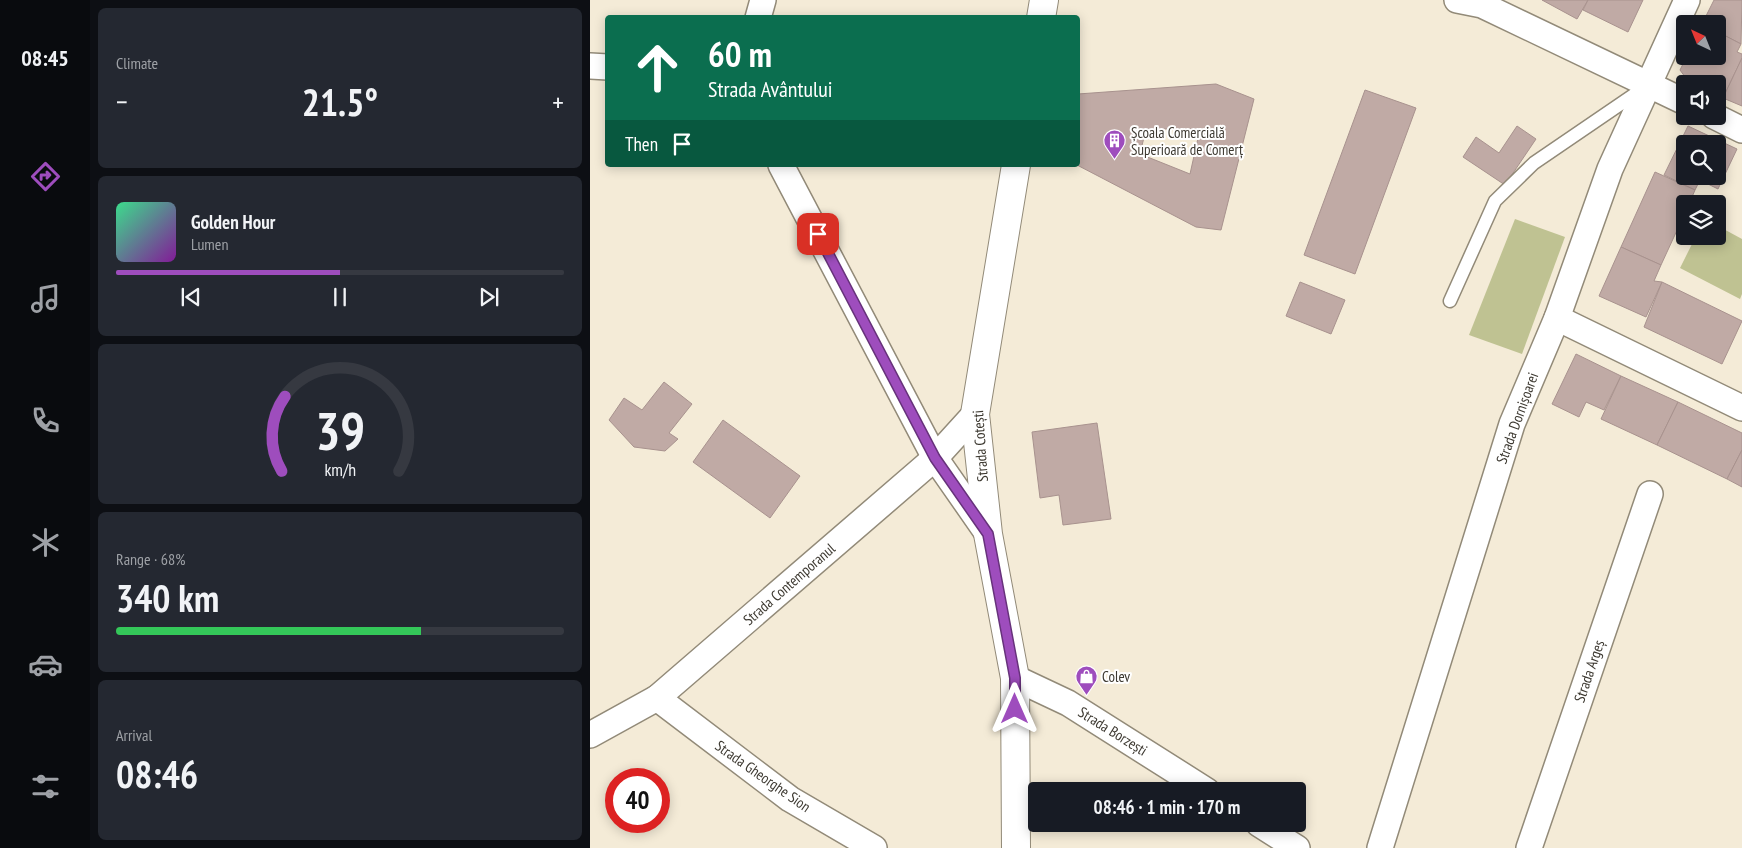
<!DOCTYPE html>
<meta charset="utf-8">
<style>
body{margin:0;font-family:"PT Sans Narrow",sans-serif;background:#242831;color:#f1f3f6;height:100vh;display:flex;flex-direction:column;font-size:19px;white-space:nowrap}
*{box-sizing:border-box;margin:0}
p{font-size:16px;color:#9ea1a6}
.icon{flex:none;width:28px;height:28px;fill:none;stroke:currentColor;stroke-width:2;stroke-linecap:round;stroke-linejoin:round}
.map{position:relative;flex:1;overflow:hidden}
.drawer{display:flex;flex-direction:column;gap:8px;padding:8px;background:#0d0f14;width:500px}
.drawer>*{flex:none}
.banner{position:absolute;left:15px;top:15px;width:475px;height:152px;border-radius:5px;box-shadow:0 2px 12px #0003;background:#0b6e4f;color:#fff;overflow:hidden}
.needle{width:32px;rotate:317deg}
.buttons{position:absolute;left:1086px;top:15px;display:grid;gap:10px}
.buttons a{display:grid;place-items:center;width:50px;height:50px;border-radius:5px;background:#171b24;box-shadow:0 2px 12px #0003;font-size:25px}
.speed{position:absolute;left:15px;top:768px;display:flex;gap:10px;font-size:25px;font-weight:700;text-align:center}
.speed>*{display:grid;place-content:center;width:65px;height:65px;border-radius:50%;background:#171b24;box-shadow:0 2px 12px #0003;line-height:1}
.speed .limit{border:8px solid #d22;background:#fff;color:#111}
.pin{position:absolute;display:grid;place-items:center;width:42px;height:42px;color:#fff;margin:-21px;border-radius:10px;box-shadow:0 2px 8px #0006}
.me{position:absolute;width:55px;margin:-28px;rotate:0deg;stroke-linejoin:round;filter:drop-shadow(0 0 4px #0008)}
.turn{display:flex;align-items:center;gap:18px;height:105px;padding:0 20px;font-size:22px}
.turn .icon{width:65px;height:65px;stroke-width:2.5}
.turn b{display:block;font-size:35px;line-height:42px}
.then{display:flex;align-items:center;height:48px;padding:0 20px;background:#0003;gap:10px;font-size:19px}
.big{font-size:38px;font-weight:600;line-height:1.1}
.drawer .card{flex:1;display:flex;flex-direction:column;justify-content:center;gap:8px;min-width:0;padding:0 18px;border-radius:8px;background:#242831}
.drawer .dial{align-items:center;gap:0}
.dial svg{height:130px;overflow:visible;fill:none;stroke:#363941;stroke-width:7;stroke-linecap:round;text-anchor:middle}
.dial text{fill:#f1f3f6;stroke:none}
.song{display:flex;align-items:center;gap:15px}
.cover{width:60px;height:60px;border-radius:8px;background:linear-gradient(135deg,hsl(150 70% 55%),hsl(290 70% 35%))}
.played{height:5px;border-radius:2px;background:linear-gradient(90deg,#9e4dbd 50%,#363941 50%)}
.keys{display:flex;justify-content:space-around;direction:ltr}
.heat{display:flex;justify-content:space-between;align-items:center;font-size:28px;direction:ltr}
.charge{height:8px;border-radius:4px;background:linear-gradient(90deg,#34c759 68%,#363941 0)}
.trip{position:absolute;left:438px;top:782px;width:278px;height:50px;border-radius:5px;background:#171b24;box-shadow:0 2px 12px #0003;font-weight:600;line-height:50px;text-align:center}
main{display:flex;flex:1;min-height:0}
.tabs{display:flex;flex-direction:column;width:90px;justify-content:space-around;align-items:center;background:#090b0e;color:#9ea1a6}
.tabs .icon{width:35px;height:35px}
.tabs .active{color:#9e4dbd}
.tabs b{font-size:22px;color:#f1f3f6}
.map>svg:first-child{display:block}
.green{fill:#bfc292}
.building{fill:#c0aaa5;stroke:#a8928e;fill-rule:evenodd}
.lines{fill:none;stroke-linecap:round;stroke-linejoin:round}
.service-casing{stroke:#928a78;stroke-width:15}
.minor-casing{stroke:#928a78;stroke-width:28}
.tertiary-casing{stroke:#928a78;stroke-width:30}
.service{stroke:#fff;stroke-width:12}
.minor{stroke:#fff;stroke-width:25}
.tertiary{stroke:#fff;stroke-width:28}
.route-casing{stroke:#67327b;stroke-width:12}
.route{stroke:#9e4dbd;stroke-width:9}
.labels{text-anchor:middle;dominant-baseline:central;stroke-width:4;stroke-linejoin:round;paint-order:stroke}
.poi-label{font-size:15px;fill:#3d3931;stroke:#fff;text-anchor:start}
.street-label{font-size:15px;fill:#3d3931;stroke:#fff}
</style>
<main>
<nav class="tabs">
<b>08:45</b>
<svg class="icon active" aria-label="directions" viewBox="0 0 24 24"><path d="M12 3l9 9-9 9-9-9zM9 14v-3h6M13 9l2 2-2 2"/></svg>
<svg class="icon" aria-label="music" viewBox="0 0 24 24"><path d="M9 18V5l10-2v13"/><circle cx="6" cy="18" r="3"/><circle cx="16" cy="16" r="3"/></svg>
<svg class="icon" aria-label="phone" viewBox="0 0 24 24"><path d="M5 4h4l2 5-3 2q2 4 5 5l2-3 5 2v4C11 20 4 13 5 4z"/></svg>
<svg class="icon" aria-label="climate" viewBox="0 0 24 24"><path d="M12 3v18M4 7l16 10M4 17L20 7"/></svg>
<svg class="icon" aria-label="car" viewBox="0 0 24 24"><path d="M5 17H2v-5l4-1 3-4h7l3 4 3 1v5h-3M9 17h6M6 11h13"/><circle cx="7" cy="17" r="2"/><circle cx="17" cy="17" r="2"/></svg>
<svg class="icon" aria-label="filters" viewBox="0 0 24 24"><path d="M4 7h16M4 17h16"/><circle cx="9" cy="7" r="2"/><circle cx="15" cy="17" r="2"/></svg>
</nav>
<section class="drawer">
<div class="card"><p>Climate</p>
<div class="heat"><a>−</a><b class="big">21.5°</b><a>+</a></div>
</div>
<div class="card">
<div class="song"><i class="cover"></i><div><b>Golden Hour</b><p>Lumen</p></div></div>
<div class="played"></div>
<div class="keys"><svg class="icon" aria-label="previous" viewBox="0 0 24 24"><path d="M18 5L8 12l10 7zM5 5v14"/></svg><svg class="icon" aria-label="pause" viewBox="0 0 24 24"><path d="M8 5v14M16 5v14"/></svg><svg class="icon" aria-label="next" viewBox="0 0 24 24"><path d="M6 5l10 7-10 7zM19 5v14"/></svg></div>
</div>
<div class="card dial"><svg viewBox="0 0 100 80">
<path d="M14 69A42 42 0 1 1 86 69"/>
<path d="M14 69A42 42 0 0 1 16 23" stroke="#9e4dbd"/>
<text x="50" y="56" font-size="32" font-weight="700">39</text>
<text x="50" y="72" font-size="11">km/h</text>
</svg></div>
<div class="card"><p>Range · 68%</p><b class="big">340 km</b><div class="charge"></div></div>
<div class="card"><p>Arrival</p><b class="big">08:46</b></div>
</section>
<div class="map">
<svg width="1152" height="848" viewBox="0 0 1152 848">
<rect width="100%" height="100%" fill="#f4ebd7"/>
<g class="green">
<polygon points="925,219 975,237 932,354 879,335"/>
<polygon points="1128,226 1152,239 1152,294 1150,299 1090,268 1106,236 1128,236"/>
</g>
<g class="building">
<polygon points="952,0 998,0 987,19"/>
<polygon points="998,0 1053,0 1038,32 993,10"/>
<polygon points="1124,0 1152,0 1151,44 1128,32 1128,24 1112,24"/>
<polygon points="1128,32 1151,44 1147,52 1152,54 1152,58 1133,98 1128,95 1128,84 1103,84 1098,81 1090,70 1097,56 1128,56"/>
<polygon points="1152,58 1152,106 1133,98"/>
<path d="M626 84 664 99 631 230 606 227 487 165 488 94ZM556 129H610L600 174 550 154Z"/>
<polygon points="775,90 826,108 765,274 714,255"/>
<polygon points="927,126 946,139 915,185 873,157 886,137 909,153"/>
<path d="M1098 126 1147 149 1128 189 1110 180 1105 190 1074 175ZM1095 144H1128V176H1095Z"/>
<polygon points="1065,172 1105,190 1099,204 1095,204 1095,213 1071,265 1031,247"/>
<polygon points="1031,247 1071,265 1064,281 1072,282 1056,317 1009,296"/>
<polygon points="710,282 755,300 741,334 696,316"/>
<polygon points="1072,282 1152,321 1132,364 1054,327"/>
<polygon points="986,354 1031,376 1014,410 996,402 989,417 962,404"/>
<polygon points="1031,376 1088,402 1067,445 1011,419"/>
<polygon points="74,382 102,404 79,433 88,439 75,451 44,447 19,420 34,398 52,410"/>
<polygon points="1088,402 1152,433 1152,450 1137,479 1067,445"/>
<polygon points="133,420 210,476 180,518 103,462"/>
<polygon points="507,423 521,519 473,525 469,495 450,498 442,432"/>
<polygon points="1152,450 1152,487 1137,479"/>
</g>
<g class="lines">
<defs>
<polyline id="service" points="860,301 905,201 944,163 1051,90"/>
<g id="minor">
<polyline points="867,0 892,5 1095,102"/>
<polyline points="168,18 173,0"/>
<polyline points="0,66 18,67"/>
<polyline points="1124,116 1152,130"/>
<polyline points="191,165 345,458 398,534"/>
<polyline points="967,318 1152,408"/>
<polyline points="425,678 478,703 617,791"/>
<polyline points="67,698 200,799 284,848"/>
<polyline points="0,735 67,698 345,458 385,414"/>
<polyline points="669,824 707,848"/>
<polyline points="790,848 922,424 967,318 1020,169 1097,0"/>
<polyline points="939,848 1060,494"/>
</g>
<g id="tertiary">
<polyline points="451,18 454,0"/>
<polyline points="426,165 385,414 398,534 425,678 426,848"/>
</g>
</defs>
<use href="#service" class="service-casing"/>
<use href="#minor" class="minor-casing"/>
<use href="#tertiary" class="tertiary-casing"/>
<use href="#service" class="service"/>
<use href="#minor" class="minor"/>
<use href="#tertiary" class="tertiary"/>
</g>
<g class="lines">
<defs>
<polyline id="route" points="228,234 345,458 398,534 425,678 425,709"/>
</defs>
<use href="#route" class="route-casing"/>
<use href="#route" class="route"/>
</g>
<defs>
<symbol id="building-pin" viewBox="-11 -11 22 30"><path d="M0 17L-7.5 6A9.5 9.5 0 1 1 7.5 6Z" fill="#9e4dbd" stroke="#fff"/><path d="M-4-6H4V6H1V3H-1V6H-4ZM-2.5-4.3h1.7v1.8h-1.7ZM.8-4.3h1.7v1.8H.8ZM-2.5-1h1.7V.8h-1.7ZM.8-1h1.7V.8H.8Z" fill="#fff"/></symbol>
<symbol id="shop-pin" viewBox="-11 -11 22 30"><path d="M0 17L-7.5 6A9.5 9.5 0 1 1 7.5 6Z" fill="#9e4dbd" stroke="#fff"/><path d="M-5-2.5h2.3a2.7 3.5 0 0 1 5.4 0H5L5.5 6h-11ZM-1.5-2.5h3a1.5 2.3 0 0 0-3 0Z" fill="#fff"/></symbol>
</defs>
<g fill-rule="evenodd">
<use href="#building-pin" x="512" y="128" width="25" height="34"/>
<use href="#shop-pin" x="484" y="664" width="25" height="34"/>
</g>
<g class="labels">
<g class="poi-label">
<text x="541" y="132">Școala Comercială<tspan x="541" dy="17">Superioară de Comerț</tspan></text>
<text x="512" y="676">Colev</text>
</g>
<g class="street-label">
<text transform="translate(927 418) rotate(-70)">Strada Dornișoarei</text>
<text transform="translate(390 446) rotate(-94)">Strada Cotești</text>
<text transform="translate(199 584) rotate(-41)">Strada Contemporanul</text>
<text transform="translate(999 671) rotate(-71)">Strada Argeș</text>
<text transform="translate(523 731) rotate(32)">Strada Borzești</text>
<text transform="translate(173 776) rotate(35)">Strada Gheorghe Sion</text>
</g>
</g>
</svg>
<div class="buttons">
<a><svg class="needle" viewBox="-14 -14 28 28"><path d="M0-13l5 13h-10z" fill="#e53935"/><path d="M0 13l5-13h-10z" fill="#9ea1a6"/></svg></a>
<a><svg class="icon" aria-label="sound" viewBox="0 0 24 24"><path d="M4 9h4l5-4v14l-5-4H4zM17 9q2 3 0 6"/></svg></a>
<a><svg class="icon" aria-label="search" viewBox="0 0 24 24"><circle cx="10" cy="10" r="6"/><path d="M15 15l6 6"/></svg></a>
<a><svg class="icon" aria-label="layers" viewBox="0 0 24 24"><path d="M12 4l9 5-9 5-9-5zM3 14l9 5 9-5"/></svg></a>
</div>
<div class="speed"><div class="limit">40</div></div>
<div class="pin" style="left:228px;top:234px;background:#d93025"><svg class="icon" aria-label="arrive" viewBox="0 0 24 24"><path d="M6 21V4h12l-3 4 3 4H6"/></svg></div>
<svg class="me" style="left:425px;top:709px" viewBox="-20 -20 40 40"><path d="M0-17L14 15 0 8-14 15z" fill="#9e4dbd" stroke="#fff" stroke-width="4"/></svg>
<div class="trip">08:46 · 1 min · 170 m</div>
<div class="banner">
<div class="turn"><svg class="icon" aria-label="ahead" viewBox="0 0 24 24"><path d="M12 20V5M6 11l6-6 6 6"/></svg><div><b>60 m</b>Strada Avântului</div></div>
<div class="then">Then<svg class="icon" aria-label="arrive" viewBox="0 0 24 24"><path d="M6 21V4h12l-3 4 3 4H6"/></svg></div>
</div>
</div>
</main>
